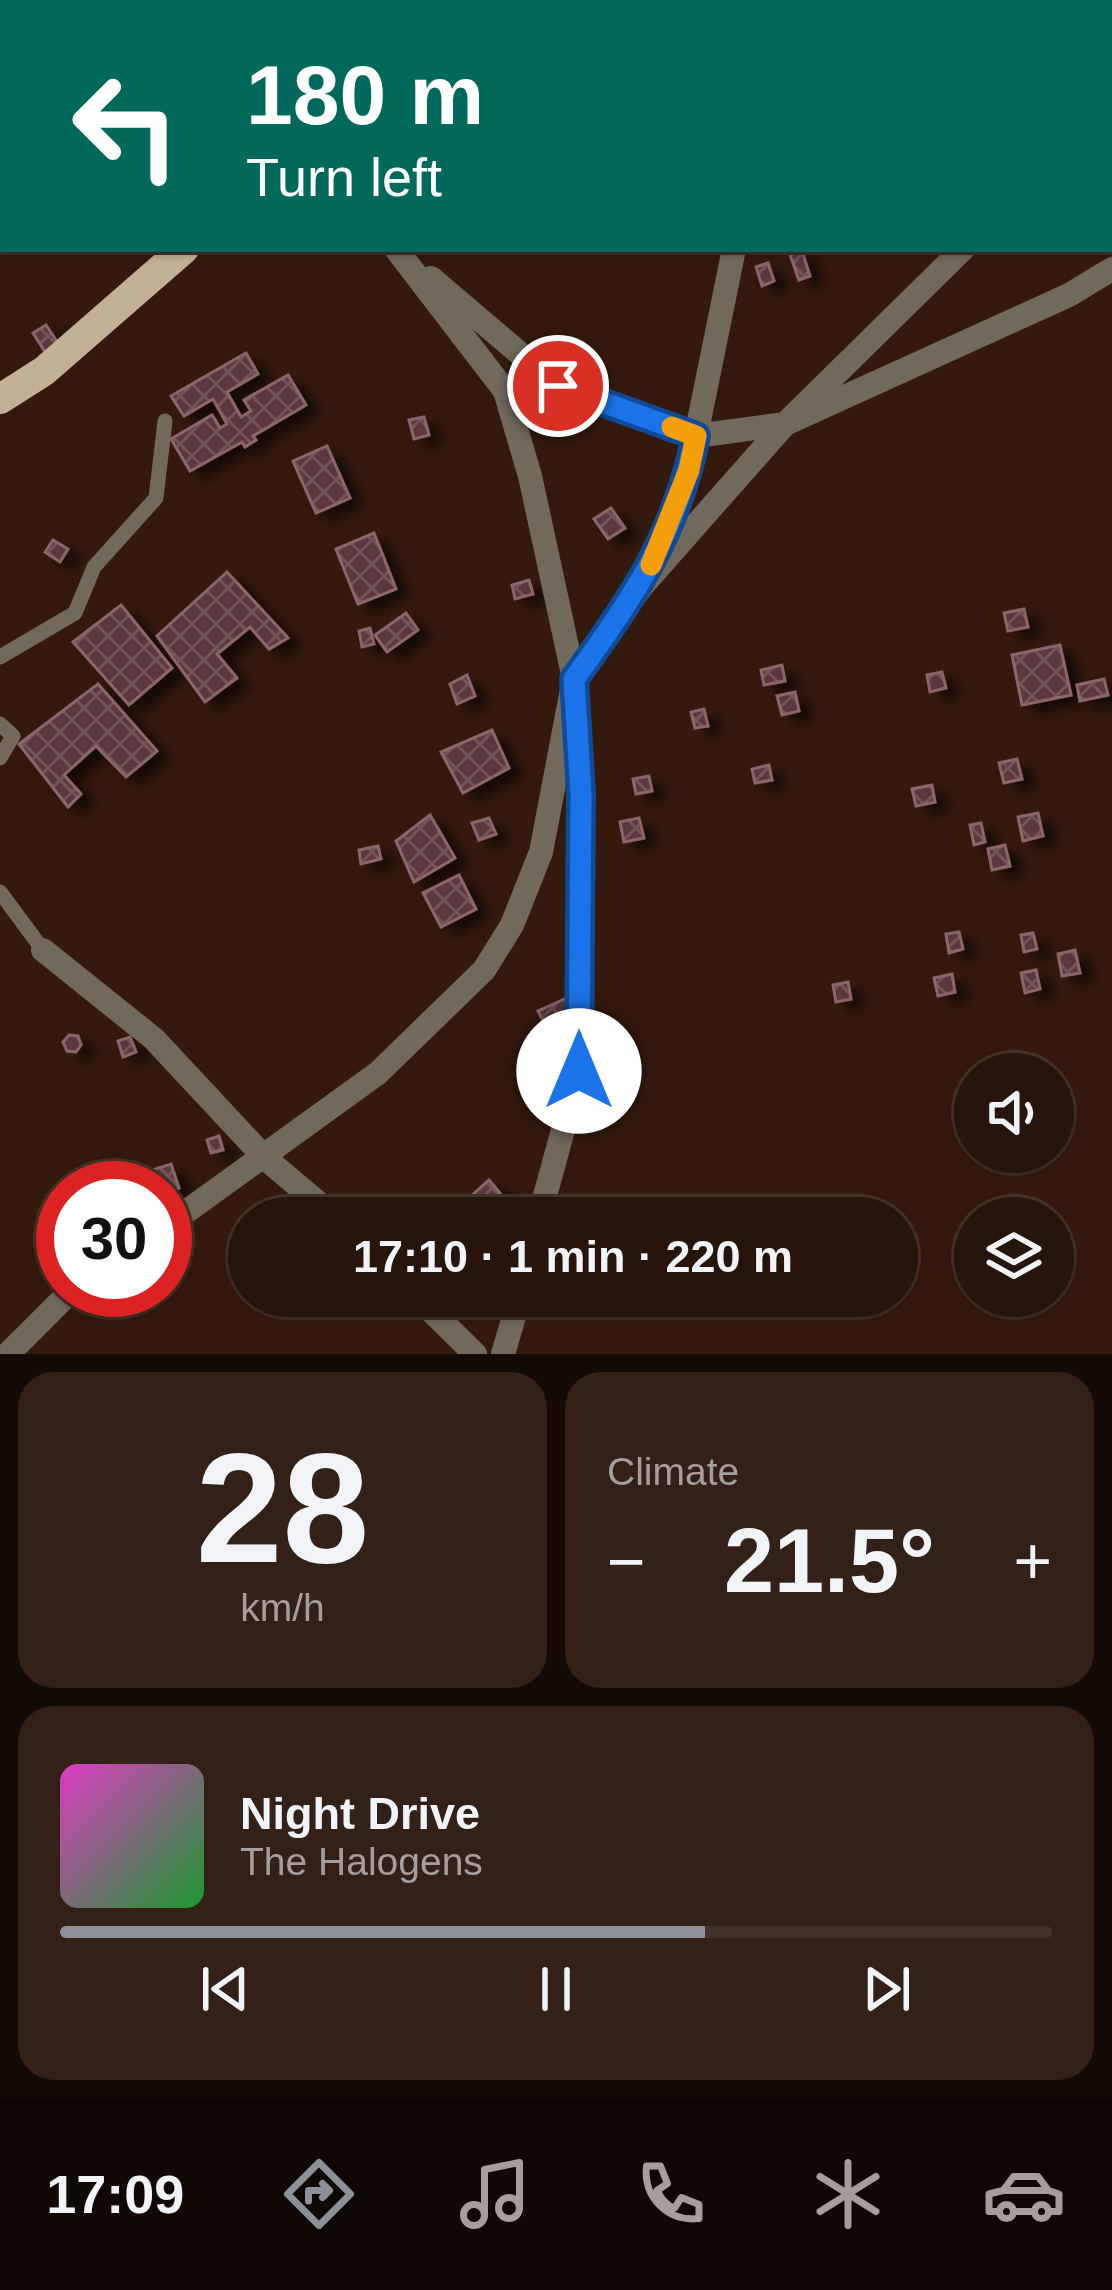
<!DOCTYPE html>
<meta charset="utf-8">
<style>
body{margin:0;font-family:Helvetica,sans-serif;background:#332118;color:#f1f3f6;height:100vh;display:flex;flex-direction:column;font-size:45px;white-space:nowrap}
*{box-sizing:border-box;margin:0}
p{font-size:39px;color:#a49e9c}
.icon{flex:none;width:66px;height:66px;fill:none;stroke:currentColor;stroke-width:2;stroke-linecap:round;stroke-linejoin:round}
.map{position:relative;height:1354px;overflow:hidden}
.details{display:flex;flex-direction:column;gap:18px;padding:18px;background:#150b06;flex:1}
.details>*{flex:none}
.guide{position:absolute;left:0px;top:0px;width:1113px;height:252px;box-shadow:0 3px 9px #0004,0 0 0 3px #43332b;background:#00695c;color:#fff;overflow:hidden}
.fabs{position:absolute;left:954px;top:1053px;display:grid;gap:24px}
.fabs a{display:grid;place-items:center;width:120px;height:120px;border-radius:50%;background:#27140a;box-shadow:0 3px 9px #0004,0 0 0 3px #43332b;font-size:60px}
.speed{position:absolute;left:36px;top:1161px;display:flex;gap:24px;font-size:60px;font-weight:700;text-align:center}
.speed>*{display:grid;place-content:center;width:156px;height:156px;border-radius:50%;background:#27140a;box-shadow:0 3px 9px #0004,0 0 0 3px #43332b;line-height:1}
.speed .limit{border:18px solid #d22;background:#fff;color:#111}
.pin{position:absolute;display:grid;place-items:center;width:102px;height:102px;color:#fff;margin:-51px;border:6px solid #fff;border-radius:50%;box-shadow:0 3px 12px #0007}
.me{position:absolute;width:132px;margin:-66px;rotate:0deg;stroke-linejoin:round;filter:drop-shadow(0 0 9px #0008)}
.turn{display:flex;align-items:center;gap:42px;height:252px;padding:0 48px;font-size:54px}
.turn .icon{width:156px;height:156px;stroke-width:2.5}
.turn b{display:block;font-size:84px;line-height:102px}
.big{font-size:90px;font-weight:600;line-height:1.1}
.details .widget{flex:1;display:flex;flex-direction:column;justify-content:center;gap:18px;min-width:0;padding:0 42px;border-radius:36px;background:#332118}
.details .dial{align-items:center;gap:0}
.dial b{font-size:156px;line-height:1}
.song{display:flex;align-items:center;gap:36px}
.cover{width:144px;height:144px;border-radius:18px;background:linear-gradient(135deg,hsl(310 70% 55%),hsl(130 70% 35%))}
.played{height:12px;border-radius:6px;background:linear-gradient(90deg,#8c9099 65%,#43332b 65%)}
.keys{display:flex;justify-content:space-around;direction:ltr}
.heat{display:flex;justify-content:space-between;align-items:center;font-size:66px;direction:ltr}
.details .tiles{flex:1;display:grid;gap:18px;grid-template-columns:1fr 1fr}
.widget:last-child{grid-column:span 2}
.trip{position:absolute;left:228px;top:1197px;width:690px;height:120px;border-radius:60px;background:#27140a;box-shadow:0 3px 9px #0004,0 0 0 3px #43332b;font-weight:600;line-height:120px;text-align:center}
.tabs{display:flex;height:192px;justify-content:space-around;align-items:center;background:#100804;color:#a49e9c}
.tabs .icon{width:84px;height:84px}
.tabs .active{color:#8c9099}
.tabs b{font-size:54px;color:#f1f3f6}
.map>svg:first-child{display:block}
.building{fill:url(#building-cross-hatch);stroke:#8b6669;stroke-width:3;filter:url(#shadow)}
.lines{fill:none;stroke-linecap:round;stroke-linejoin:round}
.lane{stroke:#71695c;stroke-width:15}
.street{stroke:#71695c;stroke-width:24}
.primary{stroke:#c2b196;stroke-width:30}
.route-casing{stroke:#114b97;stroke-width:30}
.route{stroke:#1a73e8;stroke-width:21}
.slow{stroke:#f59e0b;stroke-width:21}
</style>
<div class="map">
<svg width="1112" height="1354" viewBox="0 0 1112 1354">
<defs>
<pattern id="building-cross-hatch" width="8" height="8" patternUnits="userSpaceOnUse" patternTransform="scale(3)"><rect width="8" height="8" fill="#5a383c"/><path d="M0 0l8 8M0 8l8-8" fill="none" stroke="#725457"/></pattern>
<filter id="shadow"><feDropShadow dx="13" dy="8" stdDeviation="6" flood-color="#0009"/></filter>
</defs>
<rect width="100%" height="100%" fill="#341a0d"/>
<g class="building">
<polygon points="802,251 810,276 799,280 790,255"/>
<polygon points="768,263 774,281 762,286 756,267"/>
<polygon points="46,325 58,343 45,352 33,333"/>
<polygon points="246,353 258,374 227,392 241,417 251,411 244,400 288,375 306,405 253,436 256,440 245,447 242,442 190,471 171,439 212,415 220,428 227,424 213,399 184,416 171,396"/>
<polygon points="424,417 429,435 414,439 409,420"/>
<polygon points="327,446 350,498 316,513 293,461"/>
<polygon points="611,508 625,528 608,539 594,519"/>
<polygon points="374,533 396,589 358,604 336,549"/>
<polygon points="53,540 68,549 60,562 45,552"/>
<polygon points="227,572 288,638 269,649 250,627 217,654 237,678 205,702 157,636"/>
<polygon points="529,580 533,594 515,599 512,585"/>
<polygon points="121,605 172,668 129,705 73,642"/>
<polygon points="1024,609 1028,627 1008,631 1004,613"/>
<polygon points="406,613 418,630 387,652 375,635"/>
<polygon points="370,628 374,644 362,647 359,631"/>
<polygon points="1060,645 1071,695 1022,705 1012,655"/>
<polygon points="782,665 785,681 764,685 761,670"/>
<polygon points="942,672 946,688 930,692 927,675"/>
<polygon points="467,675 475,696 457,704 450,684"/>
<polygon points="1104,679 1108,695 1080,701 1077,685"/>
<polygon points="98,684 157,751 126,777 96,746 64,775 81,794 68,807 19,744"/>
<polygon points="795,692 799,711 782,715 777,696"/>
<polygon points="704,709 708,726 695,728 691,712"/>
<polygon points="492,730 509,768 463,793 441,752"/>
<polygon points="1017,759 1022,779 1004,783 999,763"/>
<polygon points="769,765 772,780 755,783 752,769"/>
<polygon points="649,776 652,791 636,794 633,779"/>
<polygon points="932,785 935,802 916,806 912,789"/>
<polygon points="1038,813 1043,836 1023,841 1018,817"/>
<polygon points="430,815 455,858 414,882 396,841"/>
<polygon points="489,818 496,834 479,840 472,823"/>
<polygon points="639,818 644,838 624,842 620,822"/>
<polygon points="981,823 985,842 974,845 970,825"/>
<polygon points="1005,845 1010,866 992,870 988,849"/>
<polygon points="378,846 381,859 361,864 359,850"/>
<polygon points="459,875 476,909 441,927 423,893"/>
<polygon points="959,932 963,949 949,953 946,934"/>
<polygon points="1033,933 1037,949 1024,952 1021,935"/>
<polygon points="1075,950 1080,973 1062,976 1058,954"/>
<polygon points="1036,970 1040,989 1025,993 1021,973"/>
<polygon points="952,974 955,992 938,996 934,978"/>
<polygon points="848,982 851,999 836,1002 833,985"/>
<polygon points="567,998 572,1010 544,1023 538,1011"/>
<polygon points="69,1035 78,1036 81,1045 76,1052 67,1051 63,1042"/>
<polygon points="130,1037 136,1052 123,1057 118,1041"/>
<polygon points="219,1136 223,1150 211,1153 207,1140"/>
<polygon points="171,1164 179,1188 165,1193 152,1170"/>
<polygon points="489,1180 500,1193 481,1210 469,1198"/>
<polygon points="458,1199 466,1208 451,1218 445,1211"/>
</g>
<g class="lines">
<g class="lane">
<polyline points="0,657 75,613 94,567 156,498 165,421"/>
<polyline points="0,724 13,736 0,758"/>
<polyline points="0,892 43,950"/>
</g>
<g class="street">
<polyline points="655,0 657,3"/>
<polyline points="1110,104 1112,102"/>
<polyline points="396,249 505,391 530,476 574,679 581,793 579,1071 539,1218"/>
<polyline points="431,278 558,386 696,436 785,424 1069,295 1112,269"/>
<polyline points="651,565 689,470 734,249"/>
<polyline points="43,950 154,1039 265,1158 336,1218"/>
<polyline points="165,1227 378,1073 484,970 512,925 541,852 574,679 642,586 785,424 963,249"/>
<polyline points="416,1296 475,1354"/>
<polyline points="8,1354 72,1290"/>
<polyline points="503,1354 520,1296"/>
</g>
<g class="primary">
<polyline points="456,3 459,0"/>
<polyline points="0,399 44,371 184,249"/>
</g>
</g>
<g class="lines">
<defs>
<path id="route" d="M558 386 696 436C676 535 632 600 574 679L581 793 579 1071"/>
</defs>
<use href="#route" class="route-casing"/>
<use href="#route" class="route"/>
<polyline class="slow" points="651,565 689,470 696,436 672,427"/>
</g>
</svg>
<div class="fabs">
<a><svg class="icon" aria-label="sound" viewBox="0 0 24 24"><path d="M4 9h4l5-4v14l-5-4H4zM17 9q2 3 0 6"/></svg></a>
<a><svg class="icon" aria-label="layers" viewBox="0 0 24 24"><path d="M12 4l9 5-9 5-9-5zM3 14l9 5 9-5"/></svg></a>
</div>
<div class="speed"><div class="limit">30</div></div>
<div class="pin" style="left:558px;top:386px;background:#d93025"><svg class="icon" aria-label="arrive" viewBox="0 0 24 24"><path d="M6 21V4h12l-3 4 3 4H6"/></svg></div>
<svg class="me" style="left:579px;top:1071px" viewBox="-20 -20 40 40"><circle r="19" fill="#fff"/><path d="M0-13L10 11 0 6-10 11z" fill="#1a73e8"/></svg>
<div class="trip">17:10 · 1 min · 220 m</div>
<div class="guide">
<div class="turn"><svg class="icon" aria-label="left" viewBox="0 0 24 24"><path d="M17 20v-9H6M10 6l-5 5 5 5"/></svg><div><b>180 m</b>Turn left</div></div>
</div>
</div>
<section class="details">
<div class="tiles">
<div class="widget dial"><b>28</b><p>km/h</p></div>
<div class="widget"><p>Climate</p>
<div class="heat"><a>−</a><b class="big">21.5°</b><a>+</a></div>
</div>
<div class="widget">
<div class="song"><i class="cover"></i><div><b>Night Drive</b><p>The Halogens</p></div></div>
<div class="played"></div>
<div class="keys"><svg class="icon" aria-label="previous" viewBox="0 0 24 24"><path d="M18 5L8 12l10 7zM5 5v14"/></svg><svg class="icon" aria-label="pause" viewBox="0 0 24 24"><path d="M8 5v14M16 5v14"/></svg><svg class="icon" aria-label="next" viewBox="0 0 24 24"><path d="M6 5l10 7-10 7zM19 5v14"/></svg></div>
</div>
</div>
</section>
<nav class="tabs">
<b>17:09</b>
<svg class="icon active" aria-label="directions" viewBox="0 0 24 24"><path d="M12 3l9 9-9 9-9-9zM9 14v-3h6M13 9l2 2-2 2"/></svg>
<svg class="icon" aria-label="music" viewBox="0 0 24 24"><path d="M9 18V5l10-2v13"/><circle cx="6" cy="18" r="3"/><circle cx="16" cy="16" r="3"/></svg>
<svg class="icon" aria-label="phone" viewBox="0 0 24 24"><path d="M5 4h4l2 5-3 2q2 4 5 5l2-3 5 2v4C11 20 4 13 5 4z"/></svg>
<svg class="icon" aria-label="climate" viewBox="0 0 24 24"><path d="M12 3v18M4 7l16 10M4 17L20 7"/></svg>
<svg class="icon" aria-label="car" viewBox="0 0 24 24"><path d="M5 17H2v-5l4-1 3-4h7l3 4 3 1v5h-3M9 17h6M6 11h13"/><circle cx="7" cy="17" r="2"/><circle cx="17" cy="17" r="2"/></svg>
</nav>
